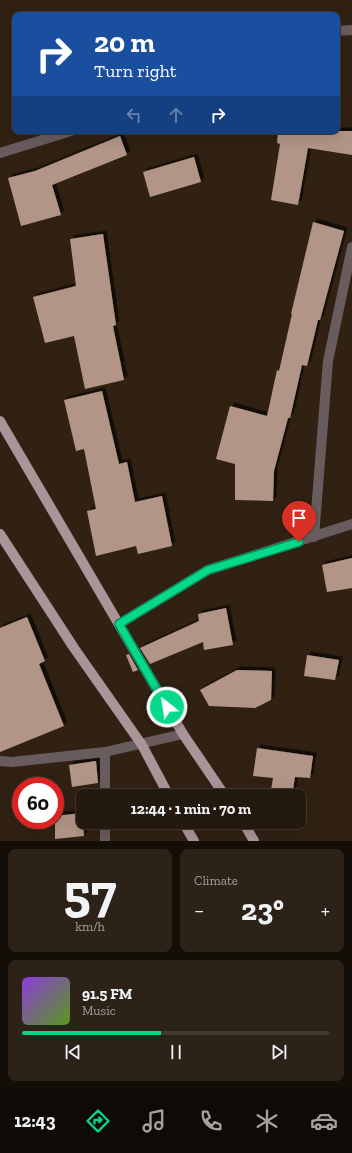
<!DOCTYPE html>
<meta charset="utf-8">
<style>
body{margin:0;font-family:"Zilla Slab",serif;background:#2c2217;color:#f1f3f6;height:100vh;display:flex;flex-direction:column;font-size:15px;white-space:nowrap}
*{box-sizing:border-box;margin:0}
p{font-size:13px;color:#a3a09e}
.icon{flex:none;width:22px;height:22px;fill:none;stroke:currentColor;stroke-width:2;stroke-linecap:round;stroke-linejoin:round}
.map{position:relative;height:841px;overflow:hidden}
.details{display:flex;flex-direction:column;gap:8px;padding:8px;background:#140e08;flex:1}
.details>*{flex:none}
.banner{position:absolute;left:12px;top:12px;width:328px;height:122px;border-radius:8px;box-shadow:0 4px 16px #0002,0 0 0 1px #41382e;background:#1a4fa0;color:#fff;overflow:hidden}
.speed{position:absolute;left:12px;top:777px;display:flex;gap:8px;font-size:20px;font-weight:700;text-align:center}
.speed>*{display:grid;place-content:center;width:52px;height:52px;border-radius:50%;background:#24190e;box-shadow:0 4px 16px #0002,0 0 0 1px #41382e;line-height:1}
.speed .limit{border:6px solid #d22;background:#fff;color:#111}
.pin{position:absolute;display:grid;place-items:center;width:34px;height:34px;color:#fff;margin:-41px -17px;border-radius:50% 50% 50% 0;rotate:-45deg;box-shadow:0 0 4px #0007}
.pin .icon{rotate:45deg}
.me{position:absolute;width:44px;margin:-22px;rotate:330deg;stroke-linejoin:round;filter:drop-shadow(0 0 3px #0008)}
.turn{display:flex;align-items:center;gap:14px;height:84px;padding:0 16px;font-size:18px}
.turn .icon{width:52px;height:52px;stroke-width:2.5}
.turn b{display:block;font-size:28px;line-height:34px}
.lanes{display:flex;align-items:center;height:38px;padding:0 16px;background:#0003;justify-content:center;gap:20px;direction:ltr}
.lanes .off{opacity:.35}
.big{font-size:30px;font-weight:800;line-height:1.1}
.details .widget{flex:1;display:flex;flex-direction:column;justify-content:center;gap:6px;min-width:0;padding:0 14px;border-radius:8px;background:#2c2217}
.details .dial{align-items:center;gap:0}
.dial b{font-size:52px;line-height:1}
.song{display:flex;align-items:center;gap:12px}
.cover{width:48px;height:48px;border-radius:6px;background:linear-gradient(135deg,hsl(270 70% 55%),hsl(90 70% 35%))}
.played{height:4px;border-radius:2px;background:linear-gradient(90deg,#07d98b 45%,#41382e 45%)}
.keys{display:flex;justify-content:space-around;direction:ltr}
.heat{display:flex;justify-content:space-between;align-items:center;font-size:22px;direction:ltr}
.details .tiles{flex:1;display:grid;gap:8px;grid-template-columns:1fr 1fr}
.widget:last-child{grid-column:span 2}
.trip{position:absolute;left:76px;top:789px;width:230px;height:40px;border-radius:8px;background:#24190e;box-shadow:0 4px 16px #0002,0 0 0 1px #41382e;font-weight:800;line-height:40px;text-align:center}
.dock{display:flex;height:64px;justify-content:space-around;align-items:center;background:#0e0a06;color:#a3a09e}
.dock .icon{width:28px;height:28px}
.dock .active{color:#07d98b}
.dock b{font-size:18px;color:#f1f3f6}
.map>svg:first-child{display:block}
.building{fill:#b29586;filter:url(#shadow)}
.lines{fill:none;stroke-linecap:round;stroke-linejoin:round}
.minor{stroke:#685c5e;stroke-width:10}
.primary{stroke:#ab9499;stroke-width:10}
.route-casing{stroke:#058d5a;stroke-width:10}
.route{stroke:#07d98b;stroke-width:7}
</style>
<div class="map">
<svg width="352" height="841" viewBox="0 0 352 841">
<defs>
<filter id="shadow"><feDropShadow dx="3.5" dy="-3.5" stdDeviation="0" flood-color="#0009"/></filter>
</defs>
<rect width="100%" height="100%" fill="#302113"/>
<g class="building">
<polygon points="278,131 352,131 352,155 308,148 298,205 271,200 280,144 277,143"/>
<polygon points="120,136 127,155 52,185 61,215 21,226 8,178 35,171"/>
<polygon points="194,157 201,182 150,197 143,172"/>
<polygon points="313,222 344,231 320,320 318,320 307,366 302,365 290,418 288,418 274,471 273,501 235,500 235,464 216,459 230,406 267,416 277,370 279,371 292,314 291,314"/>
<polygon points="103,234 116,325 113,326 124,380 85,389 74,336 45,343 33,297 76,286 70,239"/>
<polygon points="102,391 119,464 127,462 135,502 162,496 172,546 138,554 136,546 96,556 87,511 96,509 84,449 76,451 64,400"/>
<polygon points="352,558 352,588 327,592 322,565"/>
<polygon points="226,608 233,645 204,650 203,642 150,664 140,648 199,621 198,614"/>
<polygon points="27,617 45,661 39,664 64,726 0,752 0,628"/>
<polygon points="129,654 138,670 133,672 126,655"/>
<polygon points="307,655 339,660 335,680 304,676"/>
<polygon points="237,670 272,671 271,700 255,708 209,706 200,690"/>
<polygon points="257,748 313,756 310,778 295,777 292,796 270,796 273,778 253,776"/>
<polygon points="96,761 98,783 72,787 69,765"/>
<polygon points="82,813 84,836 55,839 55,816"/>
</g>
<g class="lines">
<g class="minor">
<polyline points="337,31 352,30"/>
<polyline points="0,153 71,131"/>
<polyline points="314,537 328,361 352,247"/>
<polyline points="119,624 208,570 352,524"/>
<polyline points="0,761 12,762 105,752 183,734"/>
<polyline points="105,796 105,752"/>
<polyline points="105,841 105,822"/>
</g>
<g class="primary">
<polyline points="0,421 183,734 225,796"/>
<polyline points="0,534 74,648 142,745 169,796"/>
<polyline points="183,822 194,841"/>
<polyline points="243,822 254,841"/>
</g>
</g>
<g class="lines">
<defs>
<polyline id="route" points="167,707 119,624 208,570 299,542"/>
</defs>
<use href="#route" class="route-casing"/>
<use href="#route" class="route"/>
</g>
</svg>
<div class="speed"><div class="limit">60</div></div>
<div class="pin" style="left:299px;top:542px;background:#d93025"><svg class="icon" aria-label="arrive" viewBox="0 0 24 24"><path d="M6 21V4h12l-3 4 3 4H6"/></svg></div>
<svg class="me" style="left:167px;top:707px" viewBox="-20 -20 40 40"><circle r="17" fill="#07d98b" stroke="#fff" stroke-width="3"/><path d="M0-11L8 9 0 5-8 9z" fill="#fff"/></svg>
<div class="trip">12:44 · 1 min · 70 m</div>
<div class="banner">
<div class="turn"><svg class="icon" aria-label="right" viewBox="0 0 24 24"><path d="M7 20v-9h11M14 6l5 5-5 5"/></svg><div><b>20 m</b>Turn right</div></div>
<div class="lanes"><svg class="icon off" aria-label="left" viewBox="0 0 24 24"><path d="M17 20v-9H6M10 6l-5 5 5 5"/></svg><svg class="icon off" aria-label="ahead" viewBox="0 0 24 24"><path d="M12 20V5M6 11l6-6 6 6"/></svg><svg class="icon" aria-label="right" viewBox="0 0 24 24"><path d="M7 20v-9h11M14 6l5 5-5 5"/></svg></div>
</div>
</div>
<section class="details">
<div class="tiles">
<div class="widget dial"><b>57</b><p>km/h</p></div>
<div class="widget"><p>Climate</p>
<div class="heat"><a>−</a><b class="big">23°</b><a>+</a></div>
</div>
<div class="widget">
<div class="song"><i class="cover"></i><div><b>91.5 FM</b><p>Music</p></div></div>
<div class="played"></div>
<div class="keys"><svg class="icon" aria-label="previous" viewBox="0 0 24 24"><path d="M18 5L8 12l10 7zM5 5v14"/></svg><svg class="icon" aria-label="pause" viewBox="0 0 24 24"><path d="M8 5v14M16 5v14"/></svg><svg class="icon" aria-label="next" viewBox="0 0 24 24"><path d="M6 5l10 7-10 7zM19 5v14"/></svg></div>
</div>
</div>
</section>
<nav class="dock">
<b>12:43</b>
<svg class="icon active" aria-label="directions" viewBox="0 0 24 24"><path d="M12 3l9 9-9 9-9-9zM9 14v-3h6M13 9l2 2-2 2"/></svg>
<svg class="icon" aria-label="music" viewBox="0 0 24 24"><path d="M9 18V5l10-2v13"/><circle cx="6" cy="18" r="3"/><circle cx="16" cy="16" r="3"/></svg>
<svg class="icon" aria-label="phone" viewBox="0 0 24 24"><path d="M5 4h4l2 5-3 2q2 4 5 5l2-3 5 2v4C11 20 4 13 5 4z"/></svg>
<svg class="icon" aria-label="climate" viewBox="0 0 24 24"><path d="M12 3v18M4 7l16 10M4 17L20 7"/></svg>
<svg class="icon" aria-label="car" viewBox="0 0 24 24"><path d="M5 17H2v-5l4-1 3-4h7l3 4 3 1v5h-3M9 17h6M6 11h13"/><circle cx="7" cy="17" r="2"/><circle cx="17" cy="17" r="2"/></svg>
</nav>
